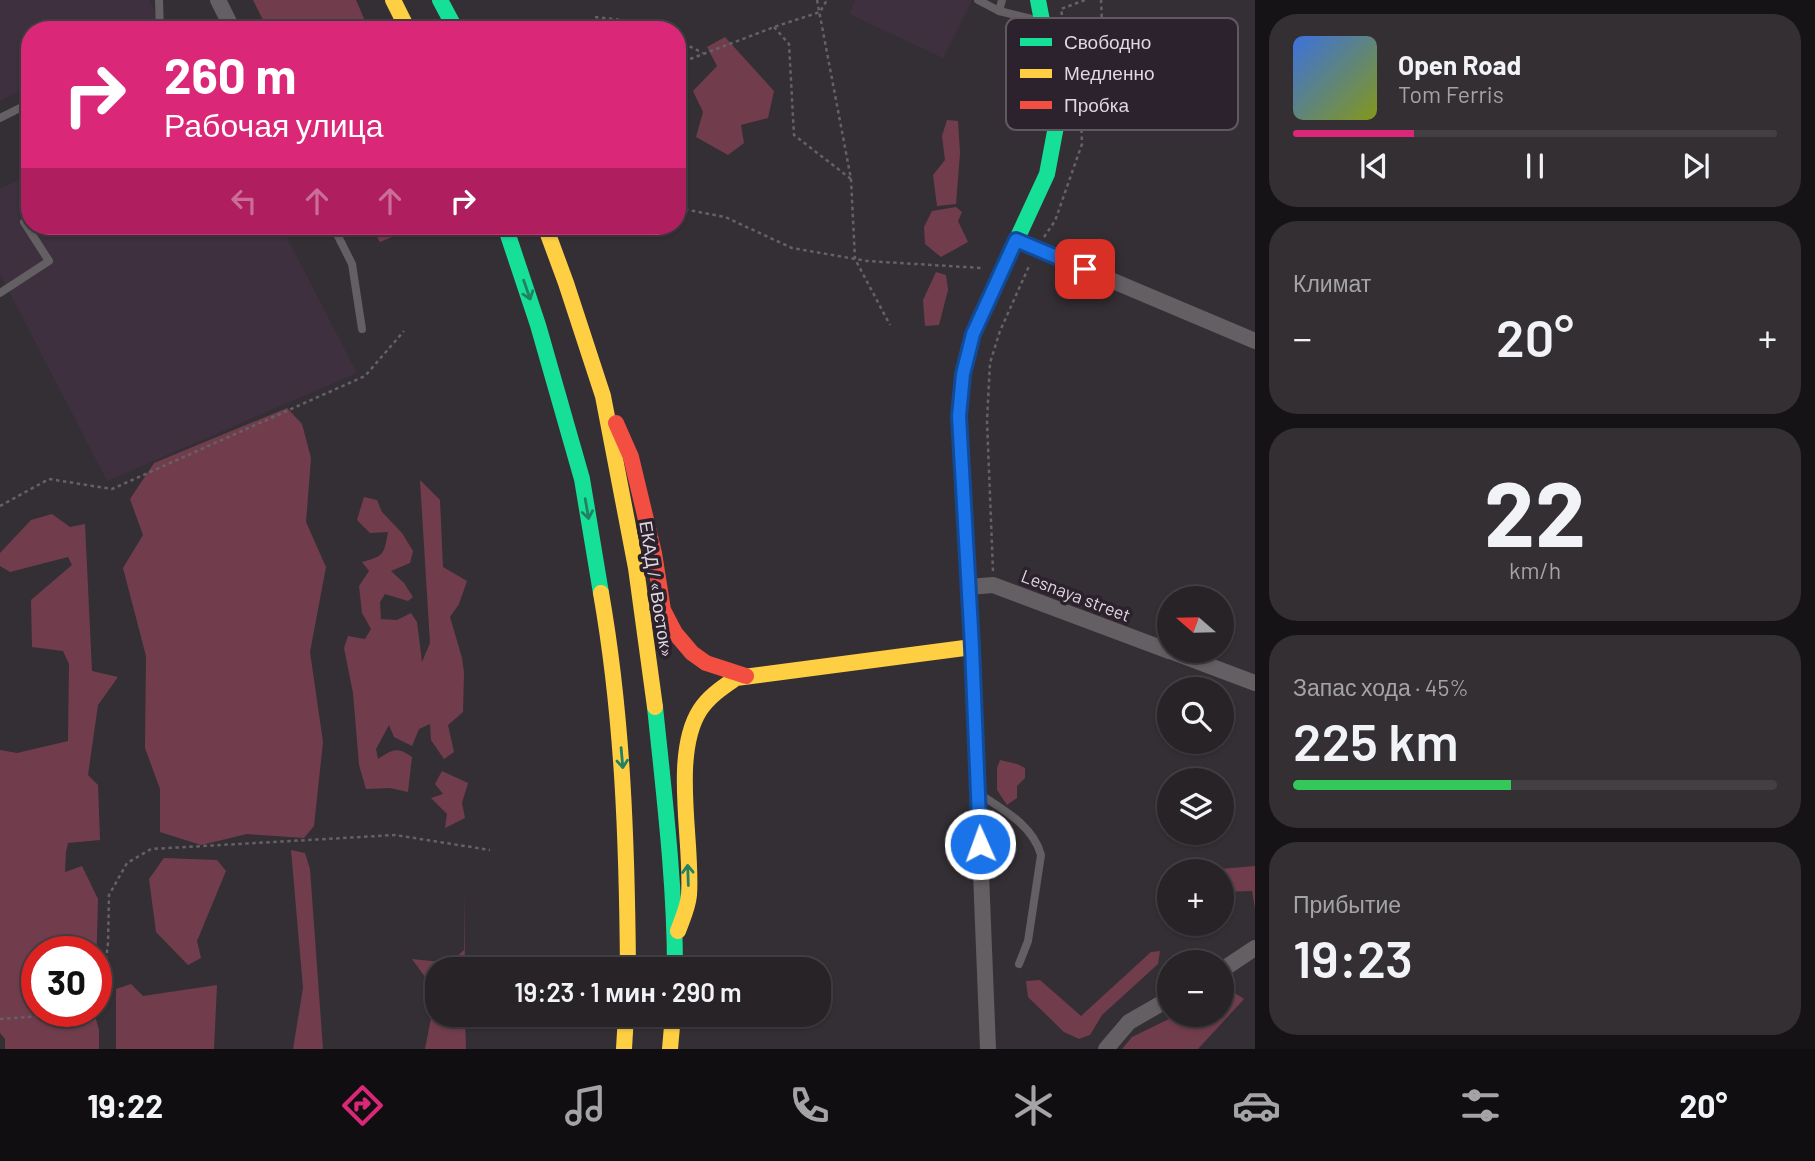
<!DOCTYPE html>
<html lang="ru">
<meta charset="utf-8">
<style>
body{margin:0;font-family:Barlow,sans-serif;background:#332f33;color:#f1f3f6;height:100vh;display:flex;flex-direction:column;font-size:26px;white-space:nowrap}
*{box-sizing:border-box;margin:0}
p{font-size:23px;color:#a4a4a7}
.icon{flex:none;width:38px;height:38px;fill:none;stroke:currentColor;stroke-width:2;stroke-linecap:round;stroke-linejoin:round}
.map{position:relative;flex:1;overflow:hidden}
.sheet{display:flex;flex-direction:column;gap:14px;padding:14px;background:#151315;width:560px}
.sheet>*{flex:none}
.hud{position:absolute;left:21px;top:21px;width:665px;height:214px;border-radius:28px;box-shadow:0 2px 5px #0004,0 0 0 2px #434044;background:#db2777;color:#fff;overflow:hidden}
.needle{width:46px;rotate:290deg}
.fabs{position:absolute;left:1157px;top:586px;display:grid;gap:14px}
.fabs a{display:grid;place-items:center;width:77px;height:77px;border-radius:50%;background:#272327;box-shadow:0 2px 5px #0004,0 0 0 2px #434044;font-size:35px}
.speed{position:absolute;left:21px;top:936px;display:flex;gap:14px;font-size:35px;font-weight:700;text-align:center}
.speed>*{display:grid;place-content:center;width:91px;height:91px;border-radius:50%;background:#272327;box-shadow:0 2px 5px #0004,0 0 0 2px #434044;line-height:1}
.speed .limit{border:10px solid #d22;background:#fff;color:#111}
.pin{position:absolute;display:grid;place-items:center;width:60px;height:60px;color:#fff;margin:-30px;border-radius:14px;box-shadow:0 4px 10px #0006}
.me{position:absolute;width:77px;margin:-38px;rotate:358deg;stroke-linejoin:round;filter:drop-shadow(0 0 5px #0008)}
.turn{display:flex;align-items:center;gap:24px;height:147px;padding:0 28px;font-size:32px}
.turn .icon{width:91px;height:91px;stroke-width:2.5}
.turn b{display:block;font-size:49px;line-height:60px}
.lanes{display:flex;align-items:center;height:66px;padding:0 28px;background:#0003;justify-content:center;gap:35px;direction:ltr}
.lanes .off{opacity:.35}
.big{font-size:52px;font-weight:600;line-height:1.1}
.sheet .widget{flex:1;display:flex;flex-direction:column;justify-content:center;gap:10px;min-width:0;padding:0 24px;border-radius:28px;background:#332f33}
.sheet .dial{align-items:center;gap:0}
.dial b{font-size:91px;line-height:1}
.song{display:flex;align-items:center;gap:21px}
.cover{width:84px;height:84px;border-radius:10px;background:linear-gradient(135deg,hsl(220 70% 55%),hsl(70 70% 35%))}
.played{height:7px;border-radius:4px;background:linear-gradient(90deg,#db2777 25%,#434044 25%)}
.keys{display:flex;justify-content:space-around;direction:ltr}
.heat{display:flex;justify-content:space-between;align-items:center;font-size:38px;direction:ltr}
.charge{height:10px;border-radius:5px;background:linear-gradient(90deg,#34c759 45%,#434044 0)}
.trip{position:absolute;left:425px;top:957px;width:406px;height:70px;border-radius:28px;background:#272327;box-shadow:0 2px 5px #0004,0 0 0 2px #434044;font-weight:600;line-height:70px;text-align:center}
.dock{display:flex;height:112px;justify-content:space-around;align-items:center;background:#100e10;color:#a4a4a7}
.dock .icon{width:49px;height:49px}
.dock .active{color:#db2777}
.dock b{font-size:32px;color:#f1f3f6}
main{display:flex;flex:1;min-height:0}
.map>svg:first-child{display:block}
.built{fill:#3e303f}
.green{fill:#713d4c}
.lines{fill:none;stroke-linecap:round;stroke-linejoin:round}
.path{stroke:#656165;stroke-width:2.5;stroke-dasharray:3.5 3.5;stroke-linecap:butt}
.lane{stroke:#635f63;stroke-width:8}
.street{stroke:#635f63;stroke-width:16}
.fast{stroke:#16e098;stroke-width:16}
.slow{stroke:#ffcf43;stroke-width:16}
.jam{stroke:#f24e42;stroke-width:16}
.oneway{stroke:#218162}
.route-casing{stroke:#114b97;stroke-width:18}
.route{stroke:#1a73e8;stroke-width:12}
.labels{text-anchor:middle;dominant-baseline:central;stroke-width:7;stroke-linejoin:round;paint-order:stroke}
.street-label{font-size:18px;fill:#ded8df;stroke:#2c222d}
.key{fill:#2c222d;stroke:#615962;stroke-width:2}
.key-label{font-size:19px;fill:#ded8df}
</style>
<main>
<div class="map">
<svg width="1255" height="1049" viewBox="0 0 1255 1049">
<rect width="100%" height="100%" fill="#342f34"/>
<g class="built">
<polygon points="0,0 149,0 158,17 133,30 30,30 30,85 0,101"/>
<polygon points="855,0 972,0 943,58 849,14"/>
<polygon points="30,174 30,226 281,226 357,373 107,481 0,274 0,189"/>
</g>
<g class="green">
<polygon points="253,0 356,0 369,30 268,30"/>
<polygon points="725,37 774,91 768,118 741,125 744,143 728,155 696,137 703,112 693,91 717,66 707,47"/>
<polygon points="947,120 958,121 960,153 956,204 937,206 933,175 945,160 942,136"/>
<polygon points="956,207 962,212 958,221 968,242 941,257 925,244 924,227 932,211"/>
<polygon points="371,226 418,226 380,242"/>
<polygon points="936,272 946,275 948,290 939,325 925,326 923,300"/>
<polygon points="287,408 302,424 311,458 306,522 326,567 310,652 323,742 314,826 304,838 247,834 201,845 160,832 160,789 145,748 146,656 123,568 143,535 130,499 154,463"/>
<path d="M420 480 440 500 443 567 467 581 459 604 450 617 462 658 464 672 463 712 448 725 454 752 444 759 431 740 430 724 419 729 412 746 394 737 389 725 376 749 378 759C392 750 396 746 412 757L408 792 390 788 366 789 359 765 353 693 344 648 348 636 365 639 371 629 362 613 359 586 369 571 362 562C384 556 384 555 388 532L370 533 357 520 364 497 377 500 382 512 402 533 413 551 410 563 391 571 404 583 413 597 408 601 385 594 380 602 381 619 397 620 411 613 417 622 422 662 430 643Z"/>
<polygon points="52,514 70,527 85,524 92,671 118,677 98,705 88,775 98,785 100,840 68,843 66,852 65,872 82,866 98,899 96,974 96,952 37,952 37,1012 94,1012 99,1030 99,1049 5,1049 5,1039 0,1033 0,750 17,753 68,741 69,664 63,651 32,647 31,600 72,565 68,557 10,572 0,566 0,553 31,520"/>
<polygon points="1000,760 1017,764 1025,768 1025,778 1017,786 1017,798 1007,805 997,790 997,768"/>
<polygon points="442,771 468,783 462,803 465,818 445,828 447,814 431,798 443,794 435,784"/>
<polygon points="291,850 305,853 310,869 323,1049 293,1049 303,988"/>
<polygon points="164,858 217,860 226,871 197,941 201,958 188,965 156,932 149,879"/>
<polygon points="1255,866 1255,909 1252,891 1222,892 1222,872 1220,869"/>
<polygon points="464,893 465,969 438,970 438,1015 465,1015 466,1049 425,1049 436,992 412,959 450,963 464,950"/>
<polygon points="1160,951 1158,964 1102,1015 1090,1035 1079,1039 1064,1032 1028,997 1026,981 1040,980 1081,1016 1151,952"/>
<polygon points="131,984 143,996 217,985 214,1049 116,1049 116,989"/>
<polygon points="1226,987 1244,999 1198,1049 1122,1049 1132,1037 1173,1017 1198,1018 1201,1015 1222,1015 1222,992"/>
</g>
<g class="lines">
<g class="path">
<polyline points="817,0 851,179 855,259 890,325"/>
<polyline points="1062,15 1061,9 1085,0"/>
<polyline points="595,17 640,22 656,30"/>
<polyline points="774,27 789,44 794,135 851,179"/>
<polyline points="677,40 703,53"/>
<polyline points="677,64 774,27 820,12 827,0"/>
<polyline points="1078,90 1102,22 1101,0"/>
<polyline points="678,208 725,217 792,248 867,261 981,268"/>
<polyline points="1044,237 1055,221 1082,144 1081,115 1073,70"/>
<polyline points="0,506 49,479 112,489 365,376 404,331"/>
<polyline points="993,571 987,421 990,363 1000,331 1030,264"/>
<polyline points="96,985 104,975 108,943 109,895 127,863 151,849 395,835 490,850"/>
<polyline points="0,1019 57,1015 62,1012"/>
</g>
<g class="lane">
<polyline points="159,0 160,30"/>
<polyline points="978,0 999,11"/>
<polyline points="1002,0 999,11 1040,21"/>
<polyline points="0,118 30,103"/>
<polyline points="333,226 352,264 362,329"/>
<polyline points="0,293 49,261 24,222 30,219"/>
<path d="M978 793C1002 809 1033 825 1041 855L1028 941 1019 964"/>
</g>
<g class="street">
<polyline points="218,0 233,30"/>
<polyline points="1016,240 1255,341"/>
<polyline points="969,587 993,585 1169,651"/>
<polyline points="972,647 988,1049"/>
<polyline points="1170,651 1255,683"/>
<polyline points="1222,970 1255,948"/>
<polyline points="1106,1049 1129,1022 1169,999"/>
</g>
<g class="fast">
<polyline points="440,0 456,30"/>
<polyline points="505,226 538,325 582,479 601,593"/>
<polyline points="970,610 959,416 963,374 973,334 1047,174 1057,121 1053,78 1038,0"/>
<path d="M655 707C664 794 675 882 675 970"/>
</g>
<g class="slow">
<polyline points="393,0 408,30"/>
<polyline points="545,226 566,283 603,396 636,568 655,707"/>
<path d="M601 593C623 718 627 844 628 970"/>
<path d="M678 931C682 920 688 907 689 895 693 843 671 755 700 710 709 696 723 687 736 678L972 647 970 610"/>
<polyline points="624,1049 626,1015"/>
<polyline points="670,1049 673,1015"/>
</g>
<polyline class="jam" points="616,423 631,457 654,553 663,610 675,633 692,653 706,663 746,676"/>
</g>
<defs><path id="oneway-shaft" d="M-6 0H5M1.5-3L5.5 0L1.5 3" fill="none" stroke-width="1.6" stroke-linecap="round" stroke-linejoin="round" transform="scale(1.75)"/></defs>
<g class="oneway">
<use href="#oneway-shaft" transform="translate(527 290) rotate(71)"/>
<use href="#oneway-shaft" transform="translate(587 509) rotate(80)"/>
<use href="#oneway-shaft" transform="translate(622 758) rotate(85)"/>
<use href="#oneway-shaft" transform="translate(688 875) rotate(-92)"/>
</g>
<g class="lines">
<defs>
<polyline id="route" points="980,844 972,647 959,416 963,374 973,334 1016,240 1085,269"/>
</defs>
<use href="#route" class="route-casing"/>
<use href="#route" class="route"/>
</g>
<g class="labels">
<g class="street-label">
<text transform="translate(657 589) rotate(81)">ЕКАД / «Восток»</text>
<text transform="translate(1076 595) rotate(21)">Lesnaya street</text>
</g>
</g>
<rect x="1006" y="18" width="232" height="112" rx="10" class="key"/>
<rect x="1020" y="38" width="32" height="8" fill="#16e098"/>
<rect x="1020" y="69" width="32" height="9" fill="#ffcf43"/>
<rect x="1020" y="101" width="32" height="8" fill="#f24e42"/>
<g class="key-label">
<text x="1064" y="49">Свободно</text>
<text x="1064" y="80">Медленно</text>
<text x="1064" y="112">Пробка</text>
</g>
</svg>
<div class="fabs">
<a><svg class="needle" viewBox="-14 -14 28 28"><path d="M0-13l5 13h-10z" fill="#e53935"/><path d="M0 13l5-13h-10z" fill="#a4a4a7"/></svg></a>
<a><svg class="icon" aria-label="search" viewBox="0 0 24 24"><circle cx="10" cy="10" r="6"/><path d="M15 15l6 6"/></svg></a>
<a><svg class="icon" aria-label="layers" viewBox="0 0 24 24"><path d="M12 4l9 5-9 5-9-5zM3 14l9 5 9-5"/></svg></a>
<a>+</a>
<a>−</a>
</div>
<div class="speed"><div class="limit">30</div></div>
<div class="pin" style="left:1085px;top:269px;background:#d93025"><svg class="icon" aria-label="arrive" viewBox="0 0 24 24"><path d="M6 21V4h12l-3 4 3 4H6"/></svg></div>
<svg class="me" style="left:980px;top:844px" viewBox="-20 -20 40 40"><circle r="17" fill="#1a73e8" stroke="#fff" stroke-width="3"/><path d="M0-11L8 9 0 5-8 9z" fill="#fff"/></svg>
<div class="trip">19:23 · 1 мин · 290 m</div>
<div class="hud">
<div class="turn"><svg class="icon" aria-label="right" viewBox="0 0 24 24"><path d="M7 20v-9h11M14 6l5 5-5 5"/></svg><div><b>260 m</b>Рабочая улица</div></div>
<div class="lanes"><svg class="icon off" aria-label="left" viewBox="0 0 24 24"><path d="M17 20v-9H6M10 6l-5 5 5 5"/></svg><svg class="icon off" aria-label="ahead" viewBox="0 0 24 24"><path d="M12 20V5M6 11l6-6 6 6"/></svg><svg class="icon off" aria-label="ahead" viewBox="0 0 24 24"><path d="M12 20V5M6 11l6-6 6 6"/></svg><svg class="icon" aria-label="right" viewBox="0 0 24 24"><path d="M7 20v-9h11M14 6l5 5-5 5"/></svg></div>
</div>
</div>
<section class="sheet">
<div class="widget">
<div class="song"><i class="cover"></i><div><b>Open Road</b><p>Tom Ferris</p></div></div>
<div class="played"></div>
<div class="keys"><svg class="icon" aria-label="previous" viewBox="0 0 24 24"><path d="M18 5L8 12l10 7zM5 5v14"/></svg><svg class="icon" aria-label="pause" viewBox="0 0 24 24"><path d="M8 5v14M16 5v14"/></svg><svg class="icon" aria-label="next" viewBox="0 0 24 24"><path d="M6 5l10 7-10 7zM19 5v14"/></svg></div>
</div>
<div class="widget"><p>Климат</p>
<div class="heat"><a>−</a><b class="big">20°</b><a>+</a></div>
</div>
<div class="widget dial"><b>22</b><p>km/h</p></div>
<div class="widget"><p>Запас хода · 45%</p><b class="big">225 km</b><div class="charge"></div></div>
<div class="widget"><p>Прибытие</p><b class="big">19:23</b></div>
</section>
</main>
<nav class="dock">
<b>19:22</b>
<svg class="icon active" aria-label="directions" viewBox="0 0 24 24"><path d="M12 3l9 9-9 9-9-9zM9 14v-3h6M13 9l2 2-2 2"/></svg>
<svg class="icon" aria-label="music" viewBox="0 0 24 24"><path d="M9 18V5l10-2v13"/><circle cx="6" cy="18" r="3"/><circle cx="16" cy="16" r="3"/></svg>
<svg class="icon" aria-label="phone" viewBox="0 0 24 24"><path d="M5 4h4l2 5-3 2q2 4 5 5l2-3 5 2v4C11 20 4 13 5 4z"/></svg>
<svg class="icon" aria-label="climate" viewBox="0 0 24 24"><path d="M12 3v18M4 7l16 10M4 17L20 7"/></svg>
<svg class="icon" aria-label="car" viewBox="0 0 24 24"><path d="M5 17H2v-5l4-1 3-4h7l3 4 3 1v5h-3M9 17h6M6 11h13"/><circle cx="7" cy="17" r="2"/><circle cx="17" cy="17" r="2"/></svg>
<svg class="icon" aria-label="filters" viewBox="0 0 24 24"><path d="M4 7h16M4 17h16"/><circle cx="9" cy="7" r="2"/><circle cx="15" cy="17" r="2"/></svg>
<b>20°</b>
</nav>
